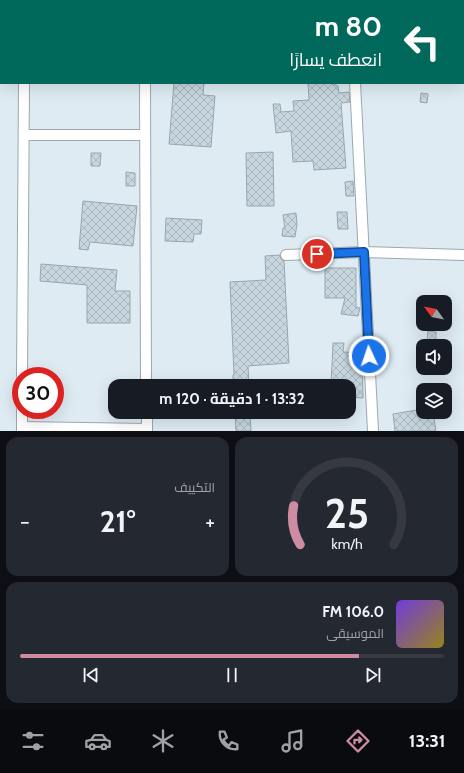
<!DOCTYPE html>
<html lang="ar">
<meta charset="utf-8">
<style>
body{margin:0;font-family:Cabin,Cairo,sans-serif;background:#242831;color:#f1f3f6;direction:rtl;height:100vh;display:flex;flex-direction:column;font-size:15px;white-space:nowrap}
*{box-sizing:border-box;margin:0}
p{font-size:13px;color:#9ea1a6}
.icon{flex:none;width:22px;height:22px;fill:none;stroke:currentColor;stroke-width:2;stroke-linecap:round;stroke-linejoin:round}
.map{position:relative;height:431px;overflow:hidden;direction:ltr}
.sheet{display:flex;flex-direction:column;gap:6px;padding:6px;background:#0d0f14;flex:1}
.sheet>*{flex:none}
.banner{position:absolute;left:0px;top:0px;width:464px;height:84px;box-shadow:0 4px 16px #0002;direction:rtl;background:#00695c;color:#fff;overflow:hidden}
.needle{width:26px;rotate:303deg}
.tools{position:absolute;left:416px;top:295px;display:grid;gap:8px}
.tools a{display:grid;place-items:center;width:36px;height:36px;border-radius:8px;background:#171b24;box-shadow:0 4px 16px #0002;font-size:20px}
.speed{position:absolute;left:12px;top:367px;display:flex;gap:8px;font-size:20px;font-weight:700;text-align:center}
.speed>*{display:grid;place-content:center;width:52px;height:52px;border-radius:50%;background:#171b24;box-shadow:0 4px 16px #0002;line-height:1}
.speed .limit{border:6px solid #d22;background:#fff;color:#111}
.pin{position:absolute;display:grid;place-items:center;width:34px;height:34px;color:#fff;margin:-17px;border:2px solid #fff;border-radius:50%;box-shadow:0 1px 4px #0007}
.me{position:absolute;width:44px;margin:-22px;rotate:357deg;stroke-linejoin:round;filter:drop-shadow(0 0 3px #0008)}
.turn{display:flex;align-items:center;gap:14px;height:84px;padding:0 16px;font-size:18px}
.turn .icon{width:52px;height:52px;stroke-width:2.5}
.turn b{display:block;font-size:28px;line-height:34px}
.big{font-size:30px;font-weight:700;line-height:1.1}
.sheet .widget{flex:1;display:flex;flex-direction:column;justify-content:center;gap:6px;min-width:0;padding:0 14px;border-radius:12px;background:#242831}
.sheet .dial{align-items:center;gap:0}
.dial svg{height:104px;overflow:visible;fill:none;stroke:#363941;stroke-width:7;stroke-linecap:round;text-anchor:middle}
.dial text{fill:#f1f3f6;stroke:none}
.song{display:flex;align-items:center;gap:12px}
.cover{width:48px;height:48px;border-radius:6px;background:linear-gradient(135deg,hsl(260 70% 55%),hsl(50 70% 35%))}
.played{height:4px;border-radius:2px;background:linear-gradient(90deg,#cf8ba2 80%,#363941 80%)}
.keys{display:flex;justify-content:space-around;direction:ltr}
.heat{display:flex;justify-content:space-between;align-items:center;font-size:22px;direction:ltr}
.sheet .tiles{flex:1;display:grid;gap:6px;grid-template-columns:1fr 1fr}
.widget:last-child{grid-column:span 2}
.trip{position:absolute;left:108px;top:379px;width:248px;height:40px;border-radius:12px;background:#171b24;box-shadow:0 4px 16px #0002;font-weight:700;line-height:40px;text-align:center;direction:rtl}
.tabs{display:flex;height:64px;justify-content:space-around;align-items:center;background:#090b0e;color:#9ea1a6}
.tabs .icon{width:28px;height:28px}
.tabs .current{color:#cf8ba2}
.tabs b{font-size:18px;color:#f1f3f6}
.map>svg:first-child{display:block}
.built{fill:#deebf3;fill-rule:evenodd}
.building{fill:url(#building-cross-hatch);stroke:#98a7af}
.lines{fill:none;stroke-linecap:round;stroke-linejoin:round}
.minor-casing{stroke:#9aa9b1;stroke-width:12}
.primary-casing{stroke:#9aa9b1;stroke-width:18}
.minor{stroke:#fff;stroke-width:10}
.primary{stroke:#fff;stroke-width:16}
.route-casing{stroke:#114b97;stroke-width:10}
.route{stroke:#1a73e8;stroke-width:7}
</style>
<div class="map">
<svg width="464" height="431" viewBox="0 0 464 431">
<defs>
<pattern id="building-cross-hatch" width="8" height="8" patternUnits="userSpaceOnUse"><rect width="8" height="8" fill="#c7d6df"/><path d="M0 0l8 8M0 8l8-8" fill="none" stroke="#aab7bf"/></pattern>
</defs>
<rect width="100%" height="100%" fill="#f3f9fd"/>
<path class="built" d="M0 5H1V83H463L464 37V431H0ZM423 302H445V324H423ZM423 346H445V368H423ZM21 376H55V410H21ZM115 386H349V412H115ZM423 390H445V412H423Z"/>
<g class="building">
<polygon points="174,83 204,83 203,95 215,96 211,147 169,144"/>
<polygon points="308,83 331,83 338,86 339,93 349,92 350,102 341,103 346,168 314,170 313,161 293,162 291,131 276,133 273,104 280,104 281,112 294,111 293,101 309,100"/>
<polygon points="421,93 428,94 427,103 420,102"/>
<polygon points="273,152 274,206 247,206 246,153"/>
<polygon points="91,153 101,153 100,166 91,166"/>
<polygon points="126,172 135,173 135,186 126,186"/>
<polygon points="353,181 354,196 346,196 345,182"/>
<polygon points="83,201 137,206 133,246 90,242 88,250 79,249"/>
<polygon points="337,212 347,212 348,229 338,229"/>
<polygon points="296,213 297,224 295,237 282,236 283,228 285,228 283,215"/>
<polygon points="166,218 202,220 201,234 194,234 193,242 165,241"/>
<polygon points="280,255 281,259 284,261 289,363 248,366 249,386 233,386 233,375 234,375 230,282 266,280 265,256"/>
<polygon points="41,264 117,270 115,291 130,291 130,323 87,323 87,285 40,281"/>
<polygon points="325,268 356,268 356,307 360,308 358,316 341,314 345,298 325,298"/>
<polygon points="428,331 436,332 436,342 427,341"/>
<polygon points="333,343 344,343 343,352 362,353 363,398 349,397 349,386 331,386"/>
<polygon points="423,409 423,412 433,412 436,431 395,431 393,414"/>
<polygon points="235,412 250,412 251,431 236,431"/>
</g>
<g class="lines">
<defs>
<g id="minor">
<polyline points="144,0 144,1"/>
<polyline points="24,1 24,0"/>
<polyline points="145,83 146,386"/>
<polyline points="355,83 373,431"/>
<polyline points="24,135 145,135"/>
<polyline points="286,255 364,252 464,255"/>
<polyline points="22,376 24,83"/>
<polyline points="147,412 147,431"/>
<polyline points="22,427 147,429"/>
<polyline points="22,431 22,410"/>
</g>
<g id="primary">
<polyline points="225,0 239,1"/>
<polyline points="463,9 464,9"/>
</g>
</defs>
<use href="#minor" class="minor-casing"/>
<use href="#primary" class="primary-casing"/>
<use href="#minor" class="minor"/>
<use href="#primary" class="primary"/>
</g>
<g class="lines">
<defs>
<polyline id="route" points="317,254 364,252 369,356"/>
</defs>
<use href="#route" class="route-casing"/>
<use href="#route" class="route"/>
</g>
</svg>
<div class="tools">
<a><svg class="needle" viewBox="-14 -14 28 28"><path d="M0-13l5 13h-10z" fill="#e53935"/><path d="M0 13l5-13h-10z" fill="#9ea1a6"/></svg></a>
<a><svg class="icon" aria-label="sound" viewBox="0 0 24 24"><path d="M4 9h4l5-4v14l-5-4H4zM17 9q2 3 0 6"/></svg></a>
<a><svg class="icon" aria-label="layers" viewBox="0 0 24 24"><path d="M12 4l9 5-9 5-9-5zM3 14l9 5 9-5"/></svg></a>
</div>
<div class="speed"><div class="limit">30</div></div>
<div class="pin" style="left:317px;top:254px;background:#d93025"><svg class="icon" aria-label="arrive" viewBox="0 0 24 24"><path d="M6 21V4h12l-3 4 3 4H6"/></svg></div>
<svg class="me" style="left:369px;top:356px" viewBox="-20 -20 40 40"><circle r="17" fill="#1a73e8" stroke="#fff" stroke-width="3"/><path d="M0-11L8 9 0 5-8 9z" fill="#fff"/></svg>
<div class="trip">13:32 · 1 دقيقة · 120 m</div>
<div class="banner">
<div class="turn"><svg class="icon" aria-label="left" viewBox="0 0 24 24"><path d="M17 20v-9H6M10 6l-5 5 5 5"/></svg><div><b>80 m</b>انعطف يسارًا</div></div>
</div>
</div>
<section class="sheet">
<div class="tiles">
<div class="widget dial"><svg viewBox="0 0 100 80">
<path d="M14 69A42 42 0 1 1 86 69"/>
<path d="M14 69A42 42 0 0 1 9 39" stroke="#cf8ba2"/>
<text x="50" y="56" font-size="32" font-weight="700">25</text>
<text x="50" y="72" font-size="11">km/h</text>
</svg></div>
<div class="widget"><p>التكييف</p>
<div class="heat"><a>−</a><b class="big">21°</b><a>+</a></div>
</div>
<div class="widget">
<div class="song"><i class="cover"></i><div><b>106.0 FM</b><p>الموسيقى</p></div></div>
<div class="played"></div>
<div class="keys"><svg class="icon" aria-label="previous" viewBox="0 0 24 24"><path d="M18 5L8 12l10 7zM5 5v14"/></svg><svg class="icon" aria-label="pause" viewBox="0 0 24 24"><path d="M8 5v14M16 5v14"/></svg><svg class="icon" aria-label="next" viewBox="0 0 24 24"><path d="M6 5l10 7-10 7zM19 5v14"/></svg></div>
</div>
</div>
</section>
<nav class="tabs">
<b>13:31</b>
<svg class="icon current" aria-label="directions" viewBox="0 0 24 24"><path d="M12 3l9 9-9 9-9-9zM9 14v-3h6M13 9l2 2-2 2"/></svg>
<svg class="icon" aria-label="music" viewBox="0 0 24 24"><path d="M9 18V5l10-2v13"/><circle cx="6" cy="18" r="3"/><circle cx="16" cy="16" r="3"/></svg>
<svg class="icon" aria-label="phone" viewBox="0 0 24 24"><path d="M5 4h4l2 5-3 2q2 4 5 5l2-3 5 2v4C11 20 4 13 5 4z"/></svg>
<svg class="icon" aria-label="climate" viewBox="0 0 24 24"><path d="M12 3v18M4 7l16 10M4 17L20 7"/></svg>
<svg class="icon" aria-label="car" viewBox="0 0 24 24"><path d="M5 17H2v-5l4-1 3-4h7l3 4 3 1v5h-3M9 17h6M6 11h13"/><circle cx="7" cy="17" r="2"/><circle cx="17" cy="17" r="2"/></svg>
<svg class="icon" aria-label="filters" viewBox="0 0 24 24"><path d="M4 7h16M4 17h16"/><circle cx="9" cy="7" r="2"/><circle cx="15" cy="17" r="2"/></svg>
</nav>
